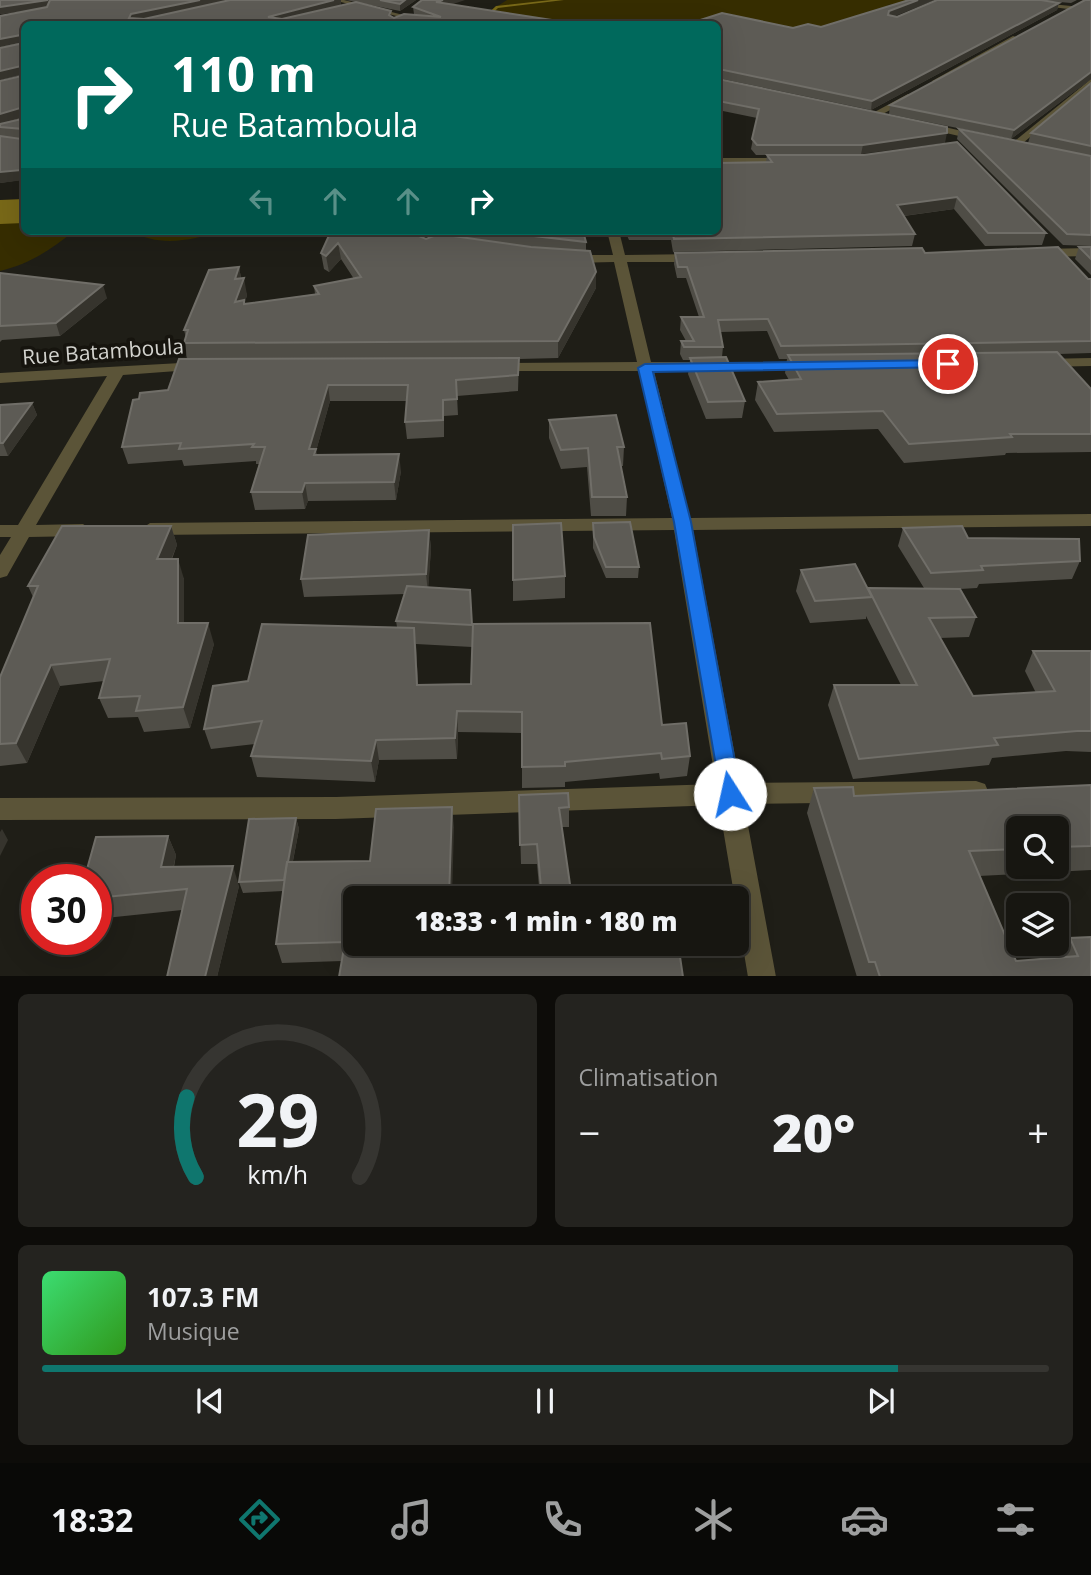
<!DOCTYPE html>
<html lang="fr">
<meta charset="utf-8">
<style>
body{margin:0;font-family:"Open Sans",sans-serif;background:#24231f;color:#f1f3f6;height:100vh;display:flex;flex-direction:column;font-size:26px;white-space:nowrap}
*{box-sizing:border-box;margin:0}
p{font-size:23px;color:#9e9f9f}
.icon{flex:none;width:38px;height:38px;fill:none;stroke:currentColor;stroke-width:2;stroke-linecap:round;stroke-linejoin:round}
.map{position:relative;height:976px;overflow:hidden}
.panel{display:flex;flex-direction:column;gap:18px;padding:18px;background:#0d0c09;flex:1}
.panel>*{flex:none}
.hud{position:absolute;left:21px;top:21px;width:700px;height:214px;border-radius:10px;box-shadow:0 7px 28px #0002,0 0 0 2px #363531;background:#00695c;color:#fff;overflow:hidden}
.tools{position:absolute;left:1006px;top:816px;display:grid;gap:14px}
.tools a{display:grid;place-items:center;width:63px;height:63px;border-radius:10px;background:#171611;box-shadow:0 7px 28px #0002,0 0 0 2px #363531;font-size:35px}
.speed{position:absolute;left:21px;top:864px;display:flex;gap:14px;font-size:35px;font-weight:700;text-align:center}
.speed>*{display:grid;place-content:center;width:91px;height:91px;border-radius:50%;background:#171611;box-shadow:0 7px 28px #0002,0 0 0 2px #363531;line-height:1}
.speed .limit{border:10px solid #d22;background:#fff;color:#111}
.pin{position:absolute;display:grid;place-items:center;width:60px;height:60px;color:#fff;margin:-30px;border:4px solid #fff;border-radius:50%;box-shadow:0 2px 7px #0007}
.me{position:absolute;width:77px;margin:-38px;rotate:350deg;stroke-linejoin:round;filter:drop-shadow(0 0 5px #0008)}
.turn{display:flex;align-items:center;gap:24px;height:147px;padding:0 35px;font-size:32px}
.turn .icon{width:91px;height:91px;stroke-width:2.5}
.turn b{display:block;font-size:49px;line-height:60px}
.lanes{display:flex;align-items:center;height:66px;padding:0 35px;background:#0003;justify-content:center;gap:35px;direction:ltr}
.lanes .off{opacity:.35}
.big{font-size:52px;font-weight:800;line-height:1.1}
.panel .card{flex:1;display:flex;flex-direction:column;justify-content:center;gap:10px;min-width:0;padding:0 24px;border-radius:10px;background:#24231f}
.panel .dial{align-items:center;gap:0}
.dial svg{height:182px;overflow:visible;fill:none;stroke:#363531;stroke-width:7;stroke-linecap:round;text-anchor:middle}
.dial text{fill:#f1f3f6;stroke:none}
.song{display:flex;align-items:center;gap:21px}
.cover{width:84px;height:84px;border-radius:10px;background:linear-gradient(135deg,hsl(140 70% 55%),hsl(110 70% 35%))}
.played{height:7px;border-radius:4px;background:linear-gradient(90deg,#0f766e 85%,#363531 85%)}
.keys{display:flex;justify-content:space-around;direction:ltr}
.heat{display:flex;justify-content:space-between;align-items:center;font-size:38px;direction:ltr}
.panel .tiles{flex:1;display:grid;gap:18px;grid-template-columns:1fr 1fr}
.card:last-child{grid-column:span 2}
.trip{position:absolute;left:343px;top:886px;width:406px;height:70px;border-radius:10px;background:#171611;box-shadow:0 7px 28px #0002,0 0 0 2px #363531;font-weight:800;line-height:70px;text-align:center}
.menu{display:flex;height:112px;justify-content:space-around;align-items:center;background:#090907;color:#9e9f9f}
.menu .icon{width:49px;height:49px}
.menu .selected{color:#0f766e}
.menu b{font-size:32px;color:#f1f3f6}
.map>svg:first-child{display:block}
.green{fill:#362d00}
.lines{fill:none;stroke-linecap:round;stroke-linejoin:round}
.stream{fill:#786818;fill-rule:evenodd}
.river{fill:#786818;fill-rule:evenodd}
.minor{fill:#5b5438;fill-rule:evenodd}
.wall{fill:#4f4d46;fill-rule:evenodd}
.shaded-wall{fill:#36342d}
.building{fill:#5d5b55;stroke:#706e68;stroke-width:2}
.route{fill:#1a73e8;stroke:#114b97;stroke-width:2}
.labels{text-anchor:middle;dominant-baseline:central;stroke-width:7;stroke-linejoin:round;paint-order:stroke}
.street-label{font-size:21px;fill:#d3d3ce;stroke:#16140e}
</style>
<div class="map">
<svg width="1091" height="977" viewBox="0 0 1091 977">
<rect width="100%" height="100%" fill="#1f1e17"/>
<g class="green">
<polygon points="507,0 933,0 887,5 905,11 850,32 692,23 655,24 634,20 625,24 557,24 539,18 499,14 470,24"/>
<path d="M24 214V231H74C51 250 29 264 0 271V215Z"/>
<path d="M132 231H220C193 241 156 247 132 231Z"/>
</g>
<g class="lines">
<polygon class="stream" points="551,0 564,0 498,8 481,24 477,24 496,6"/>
<polygon class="river" points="24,199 24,223 0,224 0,200"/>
<g class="minor">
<polygon points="333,0 344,0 439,24 428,24"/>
<polygon points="1012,0 1091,8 1091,12 1015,2"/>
<polygon points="1013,36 1020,38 939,83 932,81"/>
<polygon points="1091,79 1091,86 1017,148 1011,148 1011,144"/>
<polygon points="908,94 911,99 877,117 869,115"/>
<polygon points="927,123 984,136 986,138 981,141 924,128 924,124"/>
<polygon points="718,158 790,158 795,161 790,164 718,164"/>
<polygon points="607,231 619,231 625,255 699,254 705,258 699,262 627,262 651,362 808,362 815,366 808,370 654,371 690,518 1091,514 1091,526 693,530 740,783 976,781 985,784 988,791 985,798 976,801 744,804 776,977 748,977 719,805 336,819 0,820 0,798 336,797 716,784 674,530 150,535 141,529 150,523 672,518 639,371 497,371 490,367 497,363 637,362 614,262 570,263 564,259 570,255 613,255"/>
<polygon points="1091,248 1091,256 1039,257 1033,253 1039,249"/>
<polygon points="1091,358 1091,366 1042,367 1035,363 1042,359"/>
<polygon points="199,362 206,366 204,369 123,375 36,525 83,524 92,530 83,536 29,537 7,576 0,578 0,555 11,537 0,537 0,525 18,525 107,376 0,383 0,373"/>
</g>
</g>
<g class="wall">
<polygon points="0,0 341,0 341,6 391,16 394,18 417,15 414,14 413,7 451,5 578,24 24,24 24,190 21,180 0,183 0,124 22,119 22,118 0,124 0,81 22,76 22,75 0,80 24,43 0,47 0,16 38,9 0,14"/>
<polygon points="346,0 416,0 400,11"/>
<polygon points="909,0 934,0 894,16 897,17 937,0 1077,0 1071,3 1048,1 1059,3 1057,10 871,110 718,78 718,79 947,127 861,154 756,155 751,149 757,118 718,110 718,24 793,28 821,27"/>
<polygon points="1091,0 1091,79 1011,139 889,114 890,105"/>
<polygon points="1091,83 1091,246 1063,245 957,139 959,129 1069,152 1028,143 1031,133"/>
<polygon points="767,155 864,155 1046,233 1042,245 985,246 954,209 904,216 915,234 912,246 673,252 671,240 629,240 625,231 718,231 766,162"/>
<polygon points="331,231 426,239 457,236 456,231 583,231 586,242 586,250 596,272 596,288 558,358 519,359 518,391 457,396 458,415 444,416 444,437 407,439 405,422 407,401 330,401 316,451 317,455 401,471 396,500 308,501 305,509 255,510 251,492 259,464 256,464 256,461 184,466 182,460 128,464 122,447 139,399 168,390 187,359 184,343 186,338 184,330 239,267 241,278 247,295 245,302 245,304 315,294 314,286 354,279 341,259 329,272 324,269 321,253"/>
<polygon points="1079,247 1091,247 1091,275 1075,259"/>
<polygon points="675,253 925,253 1091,279 1091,353 1059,354 1091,389 1091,452 1006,453 1005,455 904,463 878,429 774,432 755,400 758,382 789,380 785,373 787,359 779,359 767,331 720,332 723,347 722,357 745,401 742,418 706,419 688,374 690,360 683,360 680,354 681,341 686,341 680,330 681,317 699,317 686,278 677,278 674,264"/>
<polygon points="0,273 107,298 60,336 2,340 0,342"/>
<polygon points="32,403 37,415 8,456 0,456 0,405"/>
<polygon points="549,420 624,447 623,466 621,466 627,497 626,516 591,516 587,467 561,469 549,438"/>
<polygon points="593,523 639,567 638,578 606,578 593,548"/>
<polygon points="171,526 177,545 172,559 184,579 184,623 214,644 190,728 144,732 138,717 108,718 99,698 104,681 60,686 27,763 0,766 0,677 33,597 28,586"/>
<polygon points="903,528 968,538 1080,561 1072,579 979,584 977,588 960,589 976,617 969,637 940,638 973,696 1036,693 1025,671 1033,651 1091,651 1091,752 1066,751 992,758 989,765 853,779 828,705 834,685 901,685 866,616 866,619 810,623 796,591 801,570 868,589 924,588 898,546"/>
<path d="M429 530 431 549 428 587 470 590 473 638 662 725 690 756 687 776 660 779 659 773 565 782V787L522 788V733L458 732 457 759 379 760 375 782 257 777 251 756 255 744 211 749 204 729 248 681 397 627 396 621 405 594 304 597 301 579ZM416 644 472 647 471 684 418 685Z"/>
<polygon points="565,576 565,598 513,601 513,580"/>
<path d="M1091 785V870L979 876 1016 961 1058 957 1070 938 1091 977H857L807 813 814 788 854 796ZM1018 828H1057V866H1018Z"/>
<polygon points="519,795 569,807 569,827 562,827 572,898 540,898 537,864 521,864"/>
<polygon points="296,818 299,829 293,861 370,861 454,827 355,943 683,977 339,977 342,961 282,963 276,944 283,891 243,893 239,882"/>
<polygon points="168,836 176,855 174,867 239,886 217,977 167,977 182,910 96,919 96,880"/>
</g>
<g class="shaded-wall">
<polygon points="51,0 53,7 0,14 0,7"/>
<polygon points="200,0 236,0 132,24 129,18 131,14"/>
<polygon points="334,0 341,0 341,6 269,24 268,17"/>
<polygon points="405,0 416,0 400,11 400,4"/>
<polygon points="443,0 465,0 436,10 436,2"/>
<polygon points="918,0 934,0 888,19 889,11"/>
<polygon points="1059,3 1057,10 871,110 872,101"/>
<polygon points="21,35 23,42 0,47 0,39"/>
<polygon points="21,66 23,74 0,80 0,71"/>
<polygon points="1091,72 1091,79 1011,139 1014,130"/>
<polygon points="20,108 23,117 0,124 0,114"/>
<polygon points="947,133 945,143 861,154 863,145"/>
<polygon points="21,170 24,180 0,183 0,172"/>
<polygon points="957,197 954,209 895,217 897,205"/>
<polygon points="338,243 341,259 329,272 326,256"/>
<polygon points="239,267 242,283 244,278 247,295 245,302 248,317 235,302 235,279"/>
<polygon points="596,272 596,288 558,358 558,341"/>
<polygon points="103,285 107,298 60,336 56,323"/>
<polygon points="328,385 330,401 316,451 319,466 309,449"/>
<polygon points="32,403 37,415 8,456 3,443"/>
<polygon points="399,454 401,471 396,500 394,482"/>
<polygon points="305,483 308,501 305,509 302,492"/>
<polygon points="171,526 177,545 163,579 157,559"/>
<polygon points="429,530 431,549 428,593 426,574"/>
<polygon points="178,559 184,579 184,643 178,623"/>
<polygon points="208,623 214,644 190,728 183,707"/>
<polygon points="414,628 416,648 419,706 417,685"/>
<polygon points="51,665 60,686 27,763 16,743"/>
<polygon points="457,711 458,732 457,759 455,738"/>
<polygon points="376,740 379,760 375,782 371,761"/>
<polygon points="452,807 454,827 452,898 449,898"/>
<polygon points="296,818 299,829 287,891 284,880"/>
<polygon points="2,829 8,840 0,856 0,832"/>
<polygon points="168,836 176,855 169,886 161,867"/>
<polygon points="233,866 239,886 217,977 205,977"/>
</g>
<g class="building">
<polygon points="0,0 48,0 0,7"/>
<polygon points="50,0 200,0 131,14 129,18 144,19 230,0 334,0 268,17 282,19 356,2 391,11 389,15 394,18 404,14 441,17 413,7 422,0 443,0 436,2 578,24 24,24 24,180 21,180 21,170 0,172 0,136 21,139 23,129 0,127 0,124 22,119 24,111 20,108 0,114 0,81 22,76 24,68 21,66 0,71 0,48 24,43 21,35 0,39 0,16 47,7"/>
<polygon points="380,0 405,0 400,4"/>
<polygon points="909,0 918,0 889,11 888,15 897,17 937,0 1041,0 1059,3 872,101 719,69 718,70 718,24 688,24 722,13 793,28 808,24 821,27"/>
<polygon points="1085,0 1091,0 1091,72 1014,130 890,105"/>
<polygon points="718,76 718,79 947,127 947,133 863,145 757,145 752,139 759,109 718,101"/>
<polygon points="1091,83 1091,146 1031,133"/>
<polygon points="959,129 1091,156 1091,235 1067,234"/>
<polygon points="957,142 1046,233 988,233 957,197 897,205 915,234 674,239 672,231 718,231 718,163 772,162 767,155 864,155"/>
<polygon points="331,231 407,231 426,239 439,234 531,247 590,251 596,272 558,341 184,343 188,330 184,330 209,270 239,267 235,279 244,278 235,302 244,300 244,304 319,294 314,286 361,277 338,243 326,256 321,253"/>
<polygon points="492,231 583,231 586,242"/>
<polygon points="1058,247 1088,279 1091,279 1091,341 781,346 768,319 718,320 723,347 684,347 681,341 694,341 681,317 704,317 687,267 678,267 675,253 922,248 925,253"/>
<polygon points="1079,247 1091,247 1091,259"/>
<polygon points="0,273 103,285 56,323 0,326"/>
<polygon points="1057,352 1091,389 1091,434 1010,434 1012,437 909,444 883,411 777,414 758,382 801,379 788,355"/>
<polygon points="726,357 745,401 708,402 690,358"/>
<polygon points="519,358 518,375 456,380 457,399 443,400 443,420 405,422 408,385 328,385 309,449 316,449 314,455 399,454 394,482 305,483 302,492 251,492 265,447 252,447 254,444 179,449 181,443 122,447 133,400 139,399 140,393 168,390 179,359"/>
<polygon points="32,403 3,443 0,443 0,405"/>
<polygon points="616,415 624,447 617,447 627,497 592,497 588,448 561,450 549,420"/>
<polygon points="630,522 639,567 606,567 594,537 593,523"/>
<polygon points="561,523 565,576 513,580 513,525"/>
<polygon points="62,526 171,526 157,559 178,559 178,623 208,623 183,707 136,711 140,696 99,698 110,659 51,665 16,743 0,744 0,677 38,586 28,586"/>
<polygon points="962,526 968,538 1079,539 1080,561 981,566 983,570 931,573 903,528"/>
<polygon points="429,530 426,574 301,579 308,535"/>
<polygon points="855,564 872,597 815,601 801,570"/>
<polygon points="407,586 470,590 472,625 396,621"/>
<polygon points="868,588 960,589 976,617 929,618 973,696 1055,691 1033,651 1091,651 1091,731 1077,731 994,738 998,745 859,759 834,685 917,685"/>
<polygon points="650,623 662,725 686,723 690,756 662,759 661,753 565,762 565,766 522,767 522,712 457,711 455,738 376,740 371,761 251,756 262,721 204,729 213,686 248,681 262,624 414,628 417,685 471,684 473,624"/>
<polygon points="1091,785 1091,846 1057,847 1057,828 1018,828 1018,849 969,851 1016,961 1078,956 1070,938 1091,937 1091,977 880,977 875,962 869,962 814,788 853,787 854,796"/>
<polygon points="568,793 569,807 559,808 572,898 542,898 537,844 520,845 519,795"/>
<polygon points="452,807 449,898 355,898 355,943 678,943 683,977 339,977 345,942 276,944 287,862 370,861 376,809"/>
<polygon points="296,818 288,862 287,862 284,880 239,882 249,819"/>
<polygon points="168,836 161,867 233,866 205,977 167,977 187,889 96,898 96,880 84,880 96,837"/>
</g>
<polygon class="route" points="948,360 955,364 953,367 653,372 691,522 741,794 737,801 730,803 722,801 674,522 638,368 645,364"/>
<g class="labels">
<g class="street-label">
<text transform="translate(103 351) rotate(-4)">Rue Batamboula</text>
</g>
</g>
</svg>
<div class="tools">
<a><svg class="icon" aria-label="search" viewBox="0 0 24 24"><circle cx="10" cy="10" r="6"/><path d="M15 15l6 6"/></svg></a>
<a><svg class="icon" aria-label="layers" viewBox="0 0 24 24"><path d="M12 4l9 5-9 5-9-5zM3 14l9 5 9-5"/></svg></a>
</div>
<div class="speed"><div class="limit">30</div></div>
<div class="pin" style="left:948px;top:364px;background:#d93025"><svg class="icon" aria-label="arrive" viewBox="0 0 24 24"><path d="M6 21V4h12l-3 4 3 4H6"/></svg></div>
<svg class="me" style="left:730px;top:794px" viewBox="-20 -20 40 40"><circle r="19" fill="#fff"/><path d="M0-13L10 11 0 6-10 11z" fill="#1a73e8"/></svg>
<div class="trip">18:33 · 1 min · 180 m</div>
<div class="hud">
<div class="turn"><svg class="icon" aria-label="right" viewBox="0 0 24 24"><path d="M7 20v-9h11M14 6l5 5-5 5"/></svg><div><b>110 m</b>Rue Batamboula</div></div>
<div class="lanes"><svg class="icon off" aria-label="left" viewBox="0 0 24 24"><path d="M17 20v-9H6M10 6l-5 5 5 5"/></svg><svg class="icon off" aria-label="ahead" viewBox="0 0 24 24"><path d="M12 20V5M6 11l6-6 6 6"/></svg><svg class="icon off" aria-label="ahead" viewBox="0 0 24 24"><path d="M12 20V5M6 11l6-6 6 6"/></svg><svg class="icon" aria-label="right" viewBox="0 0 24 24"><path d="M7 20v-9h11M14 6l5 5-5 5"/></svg></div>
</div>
</div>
<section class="panel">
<div class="tiles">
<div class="card dial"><svg viewBox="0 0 100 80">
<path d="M14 69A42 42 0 1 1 86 69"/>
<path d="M14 69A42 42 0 0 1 10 34" stroke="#0f766e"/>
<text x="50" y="56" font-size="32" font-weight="700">29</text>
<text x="50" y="72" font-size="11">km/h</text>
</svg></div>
<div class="card"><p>Climatisation</p>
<div class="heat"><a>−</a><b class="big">20°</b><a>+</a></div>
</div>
<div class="card">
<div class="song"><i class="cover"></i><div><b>107.3 FM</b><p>Musique</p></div></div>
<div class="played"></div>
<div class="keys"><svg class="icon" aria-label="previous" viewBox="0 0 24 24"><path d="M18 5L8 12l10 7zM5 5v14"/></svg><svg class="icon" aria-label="pause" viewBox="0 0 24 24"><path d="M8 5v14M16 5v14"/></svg><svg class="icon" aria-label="next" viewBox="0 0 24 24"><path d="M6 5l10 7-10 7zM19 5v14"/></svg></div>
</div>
</div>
</section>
<nav class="menu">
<b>18:32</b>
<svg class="icon selected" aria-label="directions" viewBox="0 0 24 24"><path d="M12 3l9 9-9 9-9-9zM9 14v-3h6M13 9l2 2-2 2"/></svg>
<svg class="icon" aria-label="music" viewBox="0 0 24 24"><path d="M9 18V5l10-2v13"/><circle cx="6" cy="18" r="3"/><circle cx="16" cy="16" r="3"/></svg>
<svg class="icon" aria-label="phone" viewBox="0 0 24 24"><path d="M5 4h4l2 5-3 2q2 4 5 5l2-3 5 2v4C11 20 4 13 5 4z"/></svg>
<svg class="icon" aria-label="climate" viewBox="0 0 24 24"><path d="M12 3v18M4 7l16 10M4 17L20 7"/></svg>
<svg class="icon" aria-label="car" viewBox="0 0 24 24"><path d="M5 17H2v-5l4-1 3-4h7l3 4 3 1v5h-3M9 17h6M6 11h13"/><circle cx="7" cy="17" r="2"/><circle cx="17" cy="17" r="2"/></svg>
<svg class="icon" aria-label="filters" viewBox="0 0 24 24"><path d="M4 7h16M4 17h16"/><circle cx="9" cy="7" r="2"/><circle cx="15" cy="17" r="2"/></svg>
</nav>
